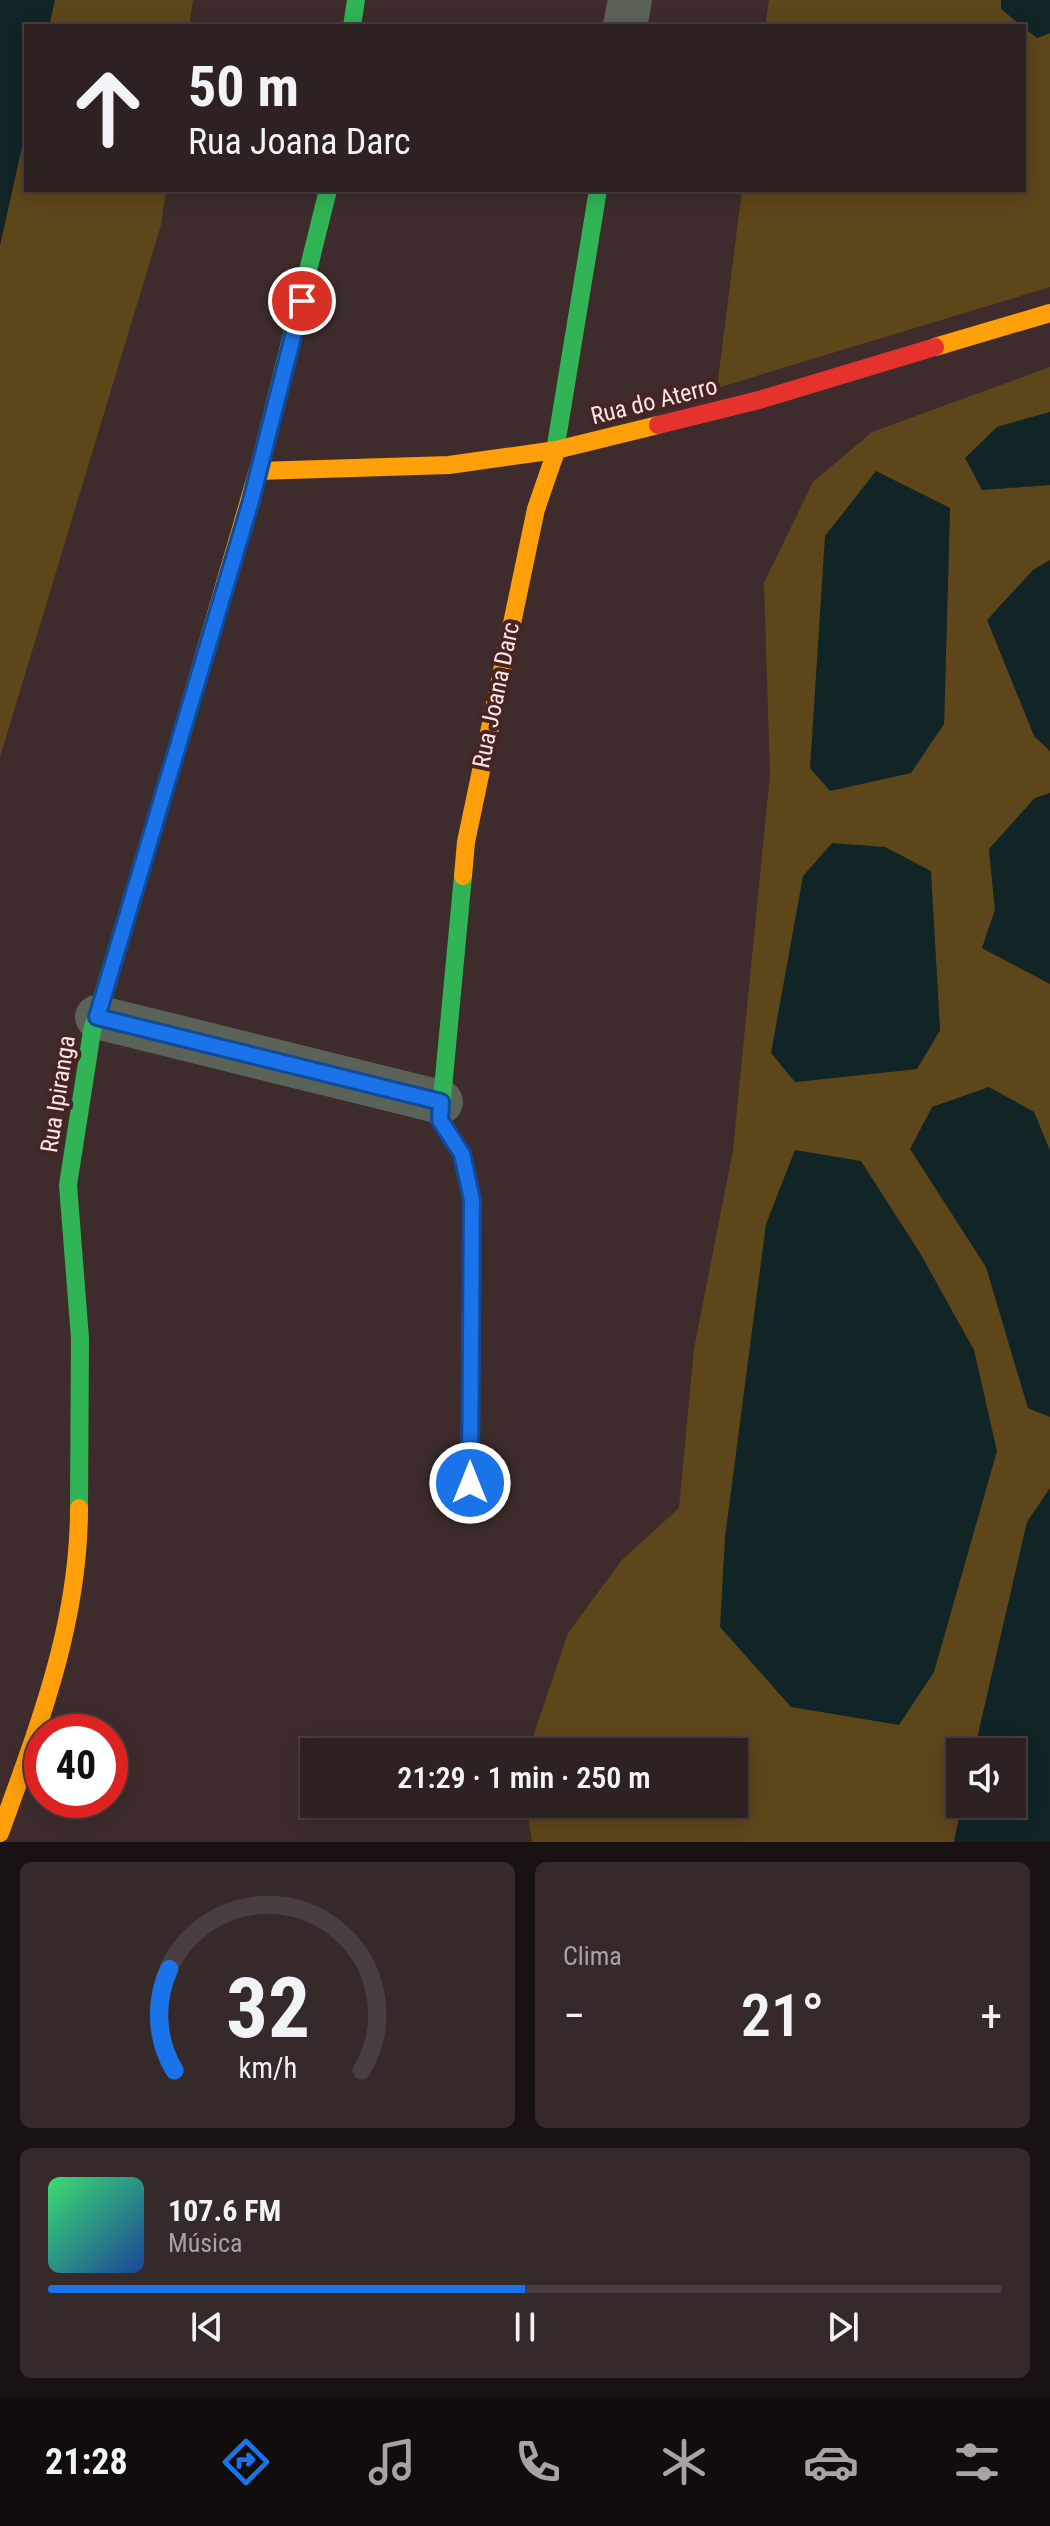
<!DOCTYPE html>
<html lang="pt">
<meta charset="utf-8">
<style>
body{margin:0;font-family:"Roboto Condensed",sans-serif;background:#36292a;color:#f1f3f6;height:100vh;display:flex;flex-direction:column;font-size:30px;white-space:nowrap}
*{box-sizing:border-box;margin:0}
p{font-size:26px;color:#a7a3a5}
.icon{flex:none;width:44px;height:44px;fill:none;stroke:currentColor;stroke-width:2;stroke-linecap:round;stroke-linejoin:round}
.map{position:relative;height:1842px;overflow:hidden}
.side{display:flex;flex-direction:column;gap:20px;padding:20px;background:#191212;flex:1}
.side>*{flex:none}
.guide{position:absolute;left:24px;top:24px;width:1002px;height:168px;border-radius:0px;box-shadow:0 4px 20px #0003,0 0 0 2px #493e3f;background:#2e2121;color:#f1f3f6;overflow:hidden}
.fabs{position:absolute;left:946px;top:1738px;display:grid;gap:16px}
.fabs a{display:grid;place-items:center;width:80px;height:80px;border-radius:0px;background:#2e2121;box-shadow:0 4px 20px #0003,0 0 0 2px #493e3f;font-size:40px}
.speed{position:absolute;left:24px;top:1714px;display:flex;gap:16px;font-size:40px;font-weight:700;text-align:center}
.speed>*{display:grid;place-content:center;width:104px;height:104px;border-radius:50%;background:#2e2121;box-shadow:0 4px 20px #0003,0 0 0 2px #493e3f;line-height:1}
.speed .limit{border:12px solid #d22;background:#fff;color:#111}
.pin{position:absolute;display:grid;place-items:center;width:68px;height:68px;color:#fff;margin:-34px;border:4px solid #fff;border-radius:50%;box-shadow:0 2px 8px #0007}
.me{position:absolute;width:88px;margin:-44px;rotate:0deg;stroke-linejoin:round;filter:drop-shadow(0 0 6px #0008)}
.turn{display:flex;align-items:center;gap:28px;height:168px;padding:0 32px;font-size:36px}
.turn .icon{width:104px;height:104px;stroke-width:2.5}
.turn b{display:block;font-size:56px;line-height:68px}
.big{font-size:60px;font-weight:600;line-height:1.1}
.side .widget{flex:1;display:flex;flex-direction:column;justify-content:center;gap:12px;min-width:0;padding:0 28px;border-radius:12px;background:#36292a}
.side .dial{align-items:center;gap:0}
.dial svg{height:208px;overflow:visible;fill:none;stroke:#493e3f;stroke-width:7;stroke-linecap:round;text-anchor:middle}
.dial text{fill:#f1f3f6;stroke:none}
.song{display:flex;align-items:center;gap:24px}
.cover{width:96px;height:96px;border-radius:12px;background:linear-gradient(135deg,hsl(140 70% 55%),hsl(220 70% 35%))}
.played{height:8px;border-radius:4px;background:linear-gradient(90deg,#1a73e8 50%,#493e3f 50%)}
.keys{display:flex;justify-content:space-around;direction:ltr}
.heat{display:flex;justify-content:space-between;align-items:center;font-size:44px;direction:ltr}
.side .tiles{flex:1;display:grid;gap:20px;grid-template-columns:1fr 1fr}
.widget:last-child{grid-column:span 2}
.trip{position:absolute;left:300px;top:1738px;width:448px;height:80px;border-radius:0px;background:#2e2121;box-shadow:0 4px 20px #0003,0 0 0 2px #493e3f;font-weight:600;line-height:80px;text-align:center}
.tabs{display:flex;height:128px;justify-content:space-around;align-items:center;background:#120d0d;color:#a7a3a5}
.tabs .icon{width:56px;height:56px}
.tabs .active{color:#1a73e8}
.tabs b{font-size:36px;color:#f1f3f6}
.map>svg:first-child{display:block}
.green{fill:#5e461b;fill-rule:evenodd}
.water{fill:#112526}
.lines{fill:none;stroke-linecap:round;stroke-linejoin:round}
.street{stroke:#5b6257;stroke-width:44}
.fast{stroke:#30b455;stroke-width:18}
.slow{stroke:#ff9f0a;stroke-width:18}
.jam{stroke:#e5322d;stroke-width:18}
.route-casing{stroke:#114b97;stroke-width:20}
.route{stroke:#1a73e8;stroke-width:14}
.labels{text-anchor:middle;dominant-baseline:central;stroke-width:8;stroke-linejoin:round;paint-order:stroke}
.street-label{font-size:24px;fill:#fde5e4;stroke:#462424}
</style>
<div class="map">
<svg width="1050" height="1842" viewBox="0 0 1050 1842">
<rect width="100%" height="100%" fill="#3e2c2c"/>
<g class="green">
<polygon points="55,0 193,0 189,26 49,26"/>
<polygon points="769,0 1001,0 1001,9 1022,26 765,26"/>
<polygon points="1024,28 1037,38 1050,33 1050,287 717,388 742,190 1024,190"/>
<polygon points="26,129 26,190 166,190 161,225 0,757 0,245"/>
<path d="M1050 367V412L997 427 982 490 1050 485V560L1033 570 1034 736 1050 751V793L1035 798 989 849 995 910 982 948 1050 984V1151L1034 1112 911 1149 986 1267 1028 1408 1050 1417V1488L1027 1522 974 1752H960L962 1804 954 1842H532L526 1804H734V1752H528L568 1633 622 1560 679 1508 694 1349 733 1150 770 774 764 583 813 482 872 432ZM876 472 950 508 944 724ZM935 949 940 1030 917 1069 795 1082Z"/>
</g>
<g class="water">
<polygon points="0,0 55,0 49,26 26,26 26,129 0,245"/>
<polygon points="1001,0 1050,0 1050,33 1037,38 1001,9"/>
<polygon points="1050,412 1050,485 982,490 965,458 997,427"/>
<polygon points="876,471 950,508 944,724 911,773 830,791 810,768 825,536"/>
<polygon points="1050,560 1050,751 1034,736 987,620 1033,570"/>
<polygon points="1050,793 1050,984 982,948 995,910 989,849 1035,798"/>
<polygon points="832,843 885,847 931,871 940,1030 917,1069 795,1082 771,1053 803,876"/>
<polygon points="989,1087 1034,1112 1050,1151 1050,1417 1028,1408 986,1267 910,1149 932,1107"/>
<polygon points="795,1150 861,1161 920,1253 974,1350 997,1451 934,1672 899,1725 791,1707 720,1627 725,1537 766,1224"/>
<polygon points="1050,1488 1050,1842 954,1842 962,1804 1012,1804 1012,1752 974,1752 1027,1522"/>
</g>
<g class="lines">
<g class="street">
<polyline points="625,26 630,0"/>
<polyline points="97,1017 441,1102"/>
</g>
<g class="fast">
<polyline points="352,26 356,0"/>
<polyline points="554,457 598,190"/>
<polyline points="260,463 328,190"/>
<polyline points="463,876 440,1120 462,1154 472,1200 470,1483"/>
<polyline points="79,1508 80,1338 68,1185 92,1031 175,755"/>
</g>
<g class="slow">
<polyline points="935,347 1050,313"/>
<polyline points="258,471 449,465 556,450 658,425"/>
<polyline points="175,755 260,463"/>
<polyline points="463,876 466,842 536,509 554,457"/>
<path d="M0 1833C39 1725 79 1624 79 1508"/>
</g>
<polyline class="jam" points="658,425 759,400 935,347"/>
</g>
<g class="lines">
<defs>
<polyline id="route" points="302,301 251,501 97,1017 441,1102 440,1120 462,1154 472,1200 470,1483"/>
</defs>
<use href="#route" class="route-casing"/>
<use href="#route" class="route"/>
</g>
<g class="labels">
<g class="street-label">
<text transform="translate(654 401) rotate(-14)">Rua do Aterro</text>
<text transform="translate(496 695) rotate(-78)">Rua Joana Darc</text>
<text transform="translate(58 1094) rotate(-81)">Rua Ipiranga</text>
</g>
</g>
</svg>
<div class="fabs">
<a><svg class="icon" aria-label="sound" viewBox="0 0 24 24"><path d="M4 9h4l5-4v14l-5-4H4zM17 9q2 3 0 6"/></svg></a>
</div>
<div class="speed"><div class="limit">40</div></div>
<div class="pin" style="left:302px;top:301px;background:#d93025"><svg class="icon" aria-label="arrive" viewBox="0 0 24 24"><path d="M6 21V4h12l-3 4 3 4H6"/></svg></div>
<svg class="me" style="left:470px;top:1483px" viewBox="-20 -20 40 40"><circle r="17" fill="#1a73e8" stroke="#fff" stroke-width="3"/><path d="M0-11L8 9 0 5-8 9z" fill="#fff"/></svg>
<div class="trip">21:29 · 1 min · 250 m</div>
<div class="guide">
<div class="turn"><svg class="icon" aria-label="ahead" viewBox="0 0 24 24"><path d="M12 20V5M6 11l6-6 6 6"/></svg><div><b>50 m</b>Rua Joana Darc</div></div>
</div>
</div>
<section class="side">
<div class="tiles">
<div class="widget dial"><svg viewBox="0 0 100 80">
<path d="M14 69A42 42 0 1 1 86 69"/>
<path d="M14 69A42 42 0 0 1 12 30" stroke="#1a73e8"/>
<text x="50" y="56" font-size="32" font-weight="700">32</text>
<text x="50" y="72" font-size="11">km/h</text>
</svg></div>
<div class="widget"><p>Clima</p>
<div class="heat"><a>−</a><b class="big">21°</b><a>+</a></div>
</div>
<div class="widget">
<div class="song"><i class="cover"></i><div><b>107.6 FM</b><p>Música</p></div></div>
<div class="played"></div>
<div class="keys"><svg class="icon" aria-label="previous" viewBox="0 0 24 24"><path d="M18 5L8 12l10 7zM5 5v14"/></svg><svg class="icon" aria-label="pause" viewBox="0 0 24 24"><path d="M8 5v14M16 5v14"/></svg><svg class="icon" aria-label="next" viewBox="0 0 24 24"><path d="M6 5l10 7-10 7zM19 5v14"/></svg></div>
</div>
</div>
</section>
<nav class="tabs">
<b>21:28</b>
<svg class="icon active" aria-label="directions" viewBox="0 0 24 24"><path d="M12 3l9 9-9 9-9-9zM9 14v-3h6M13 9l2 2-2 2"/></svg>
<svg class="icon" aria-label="music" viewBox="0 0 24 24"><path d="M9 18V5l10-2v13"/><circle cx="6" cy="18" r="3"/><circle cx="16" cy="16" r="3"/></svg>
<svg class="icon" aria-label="phone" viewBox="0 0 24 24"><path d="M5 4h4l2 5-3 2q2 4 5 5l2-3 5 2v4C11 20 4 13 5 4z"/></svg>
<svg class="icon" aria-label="climate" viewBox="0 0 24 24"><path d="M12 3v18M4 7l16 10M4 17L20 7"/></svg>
<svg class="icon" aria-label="car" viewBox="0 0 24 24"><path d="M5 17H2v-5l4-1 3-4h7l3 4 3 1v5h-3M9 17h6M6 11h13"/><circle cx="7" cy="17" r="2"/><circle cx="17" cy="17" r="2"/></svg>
<svg class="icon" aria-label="filters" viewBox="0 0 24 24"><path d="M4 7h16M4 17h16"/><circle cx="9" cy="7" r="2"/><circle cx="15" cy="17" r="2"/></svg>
</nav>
